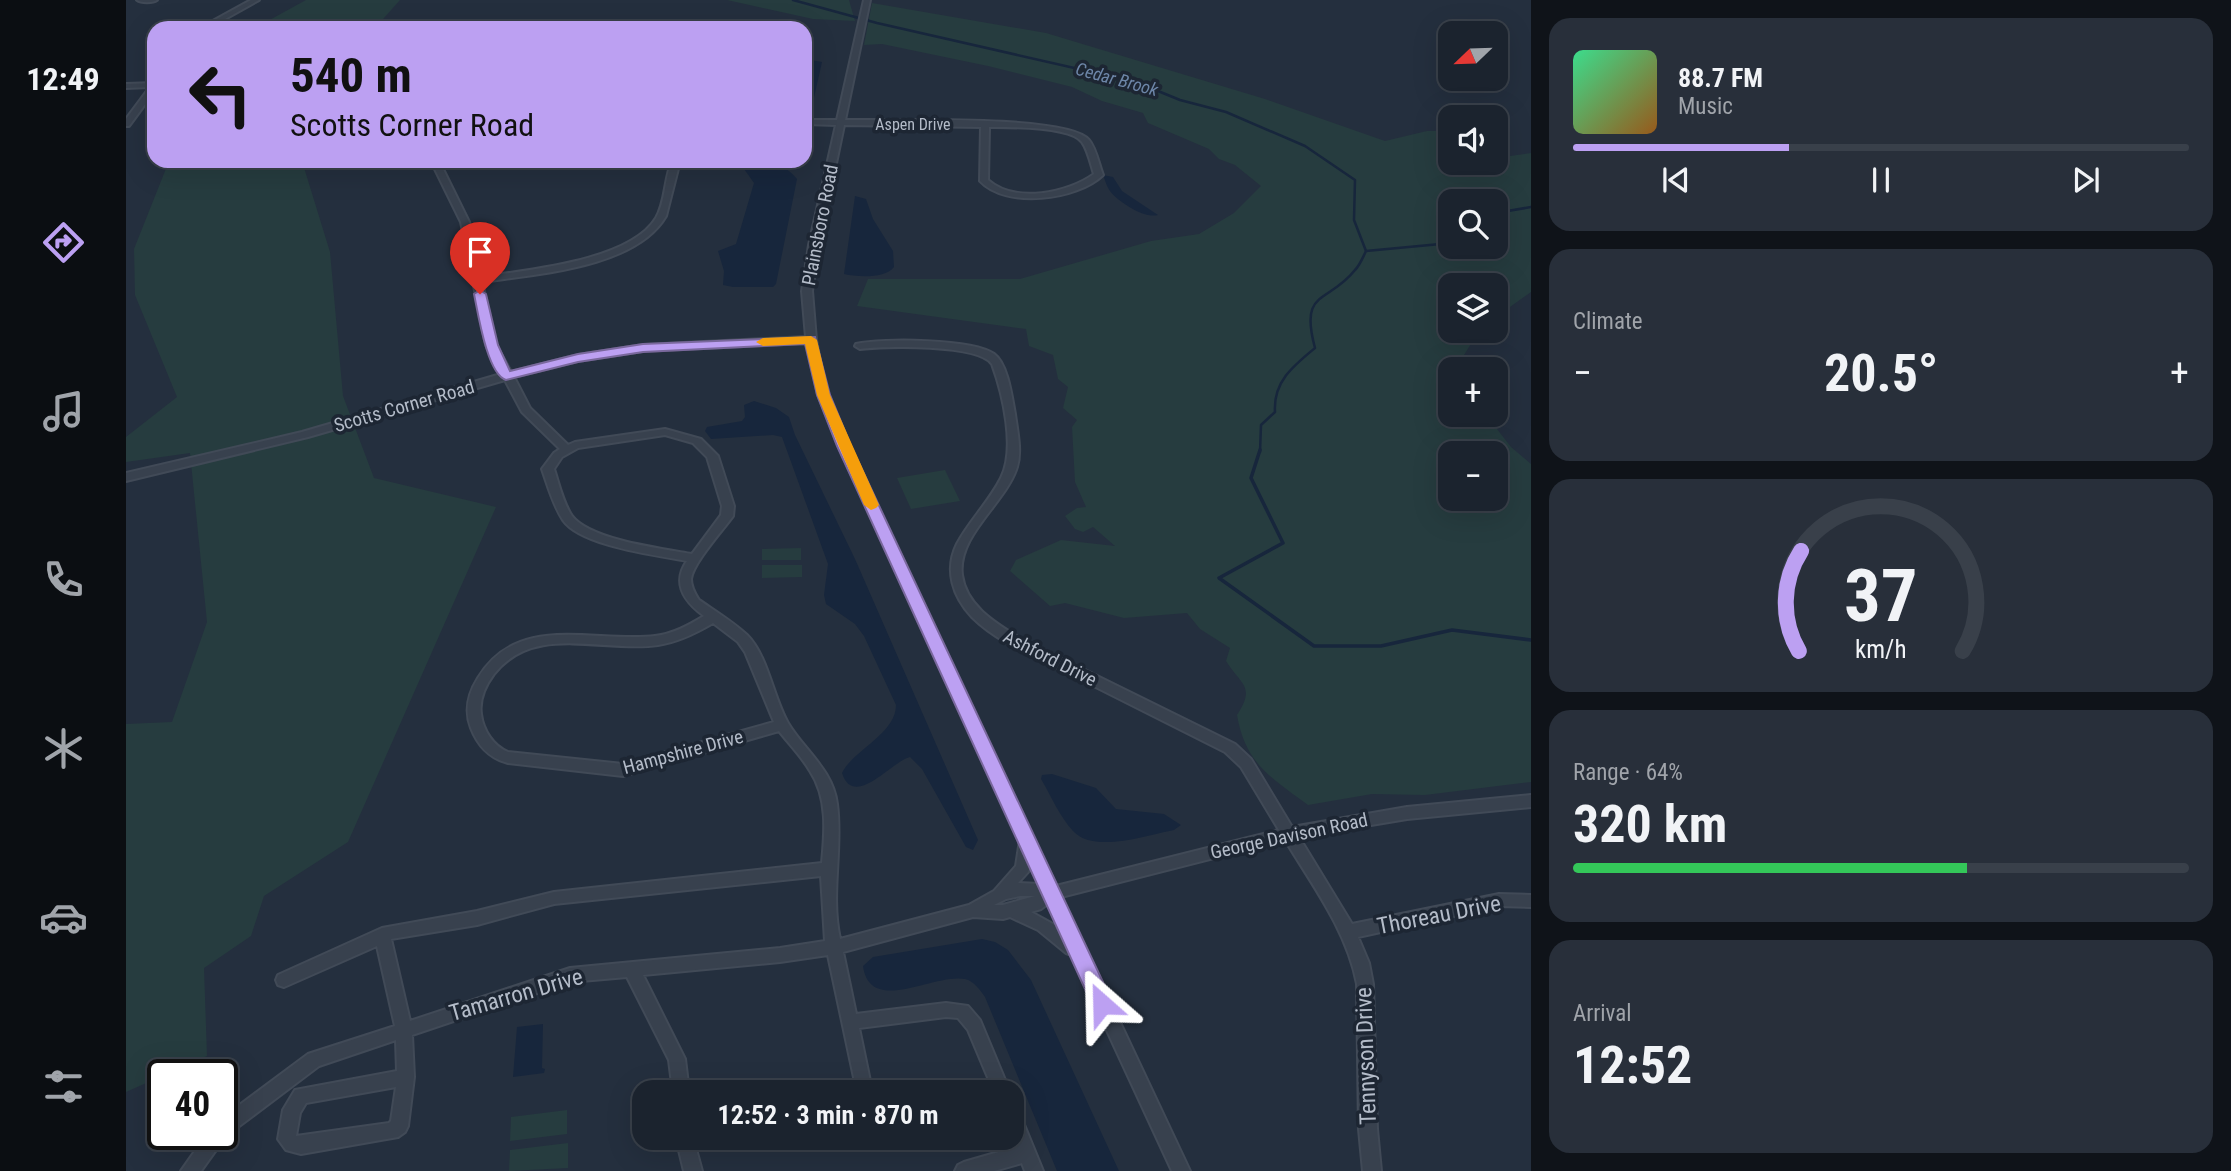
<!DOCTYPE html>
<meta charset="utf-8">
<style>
body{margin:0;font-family:"Roboto Condensed",sans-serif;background:#282f3a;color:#f1f3f6;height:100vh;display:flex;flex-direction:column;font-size:26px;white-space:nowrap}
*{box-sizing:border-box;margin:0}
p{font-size:23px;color:#a0a4aa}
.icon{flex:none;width:38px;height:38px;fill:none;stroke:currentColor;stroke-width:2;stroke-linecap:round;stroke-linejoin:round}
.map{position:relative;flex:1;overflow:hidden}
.sheet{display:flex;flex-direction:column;gap:18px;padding:18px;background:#0f1319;width:700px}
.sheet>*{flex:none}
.banner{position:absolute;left:21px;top:21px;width:665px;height:147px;border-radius:21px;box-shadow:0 7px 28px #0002,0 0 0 2px #39404a;background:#bca0f2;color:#111;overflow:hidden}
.needle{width:46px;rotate:247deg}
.controls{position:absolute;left:1312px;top:21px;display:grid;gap:14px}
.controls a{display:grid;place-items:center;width:70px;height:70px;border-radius:14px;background:#1b232e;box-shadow:0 7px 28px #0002,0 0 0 2px #39404a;font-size:35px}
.speed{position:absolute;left:21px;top:1059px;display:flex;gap:14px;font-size:35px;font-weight:700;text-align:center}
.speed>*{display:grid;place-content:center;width:91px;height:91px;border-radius:50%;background:#1b232e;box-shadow:0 7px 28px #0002,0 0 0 2px #39404a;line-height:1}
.speed .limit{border:4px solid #111;border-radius:10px;background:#fff;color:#111}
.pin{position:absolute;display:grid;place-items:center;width:60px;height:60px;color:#fff;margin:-72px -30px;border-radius:50% 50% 50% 0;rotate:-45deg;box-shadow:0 0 7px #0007}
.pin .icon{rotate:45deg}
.me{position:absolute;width:77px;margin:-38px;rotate:335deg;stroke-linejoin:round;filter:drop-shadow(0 0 5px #0008)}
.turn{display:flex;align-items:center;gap:24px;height:147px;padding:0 28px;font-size:32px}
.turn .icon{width:91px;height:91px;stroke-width:2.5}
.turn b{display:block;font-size:49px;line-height:60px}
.big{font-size:52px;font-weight:700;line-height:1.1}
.sheet .card{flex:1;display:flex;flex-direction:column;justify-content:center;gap:10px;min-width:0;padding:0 24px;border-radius:21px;background:#282f3a}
.sheet .dial{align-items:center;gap:0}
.dial svg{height:182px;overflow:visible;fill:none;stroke:#39404a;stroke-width:7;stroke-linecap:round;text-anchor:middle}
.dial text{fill:#f1f3f6;stroke:none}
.song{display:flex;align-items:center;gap:21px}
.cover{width:84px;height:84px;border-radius:10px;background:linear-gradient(135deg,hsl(150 70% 55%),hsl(30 70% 35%))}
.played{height:7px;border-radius:4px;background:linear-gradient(90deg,#bca0f2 35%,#39404a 35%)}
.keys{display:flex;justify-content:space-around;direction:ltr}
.heat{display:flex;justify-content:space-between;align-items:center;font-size:38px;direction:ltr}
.charge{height:10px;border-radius:5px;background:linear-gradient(90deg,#34c759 64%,#39404a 0)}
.trip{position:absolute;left:506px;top:1080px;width:392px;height:70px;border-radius:21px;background:#1b232e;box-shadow:0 7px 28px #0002,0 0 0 2px #39404a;font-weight:700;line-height:70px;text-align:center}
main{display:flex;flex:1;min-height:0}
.menu{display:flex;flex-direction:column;width:126px;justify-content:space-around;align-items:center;background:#0b0e12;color:#a0a4aa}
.menu .icon{width:49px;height:49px}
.menu .current{color:#bca0f2}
.menu b{font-size:32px;color:#f1f3f6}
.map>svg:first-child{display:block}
.green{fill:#263c3f;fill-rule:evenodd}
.water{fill:#17263c}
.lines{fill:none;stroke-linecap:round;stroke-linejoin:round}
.stream-far1{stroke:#17263c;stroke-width:2.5}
.stream{stroke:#17263c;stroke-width:3.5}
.minor-casing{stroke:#414a57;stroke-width:4}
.minor{fill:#38414e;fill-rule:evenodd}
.route{fill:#bca0f2;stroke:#7a689d;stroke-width:2}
.slow{fill:#f59e0b}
.labels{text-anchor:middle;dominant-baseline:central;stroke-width:7;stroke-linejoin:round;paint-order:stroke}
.far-street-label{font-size:16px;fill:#b4bcc9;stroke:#1d2633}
.far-water-label{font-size:18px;font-style:italic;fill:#6d86a8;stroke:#1d2633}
.street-label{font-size:19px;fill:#b4bcc9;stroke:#1d2633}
.near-street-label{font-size:23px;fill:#b4bcc9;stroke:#1d2633}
</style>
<main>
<nav class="menu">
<b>12:49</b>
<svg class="icon current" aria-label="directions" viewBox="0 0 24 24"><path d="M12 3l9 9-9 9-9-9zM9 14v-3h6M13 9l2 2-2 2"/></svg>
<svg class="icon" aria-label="music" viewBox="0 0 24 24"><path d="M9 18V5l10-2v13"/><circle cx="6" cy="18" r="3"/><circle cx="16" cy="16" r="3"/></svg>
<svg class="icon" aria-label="phone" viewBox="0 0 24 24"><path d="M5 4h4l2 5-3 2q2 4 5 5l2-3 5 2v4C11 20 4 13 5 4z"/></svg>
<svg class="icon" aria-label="climate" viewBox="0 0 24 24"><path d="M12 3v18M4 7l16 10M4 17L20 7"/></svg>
<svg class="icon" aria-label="car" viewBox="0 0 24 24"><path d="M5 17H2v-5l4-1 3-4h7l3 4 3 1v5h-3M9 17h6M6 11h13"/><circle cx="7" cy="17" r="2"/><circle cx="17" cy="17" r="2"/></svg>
<svg class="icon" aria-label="filters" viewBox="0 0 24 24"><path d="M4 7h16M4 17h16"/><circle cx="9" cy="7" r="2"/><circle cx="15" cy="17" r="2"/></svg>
</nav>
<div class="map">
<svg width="1405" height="1171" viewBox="0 0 1405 1171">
<rect width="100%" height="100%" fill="#242f3e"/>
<g class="green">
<polygon points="180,0 274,0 249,28 129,28"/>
<polygon points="601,0 723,0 729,21 687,19"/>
<path d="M746 3 920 33 1139 99 1259 141 1301 131H1324L1325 163H1370V158L1405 153V292L1370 317V285H1325V331H1353L1333 363 1334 369H1325V415H1360L1385 447 1405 464V782L1299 795 1246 794 1182 805C1145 778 1119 763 1111 715 1130 686 1115 685 1100 661L1104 648 1074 629 1061 613 998 618 939 603 924 606 884 571 890 560 935 540 989 546 967 527 957 532 949 529 939 516 951 508 960 507 949 482 946 427 951 420 937 408 942 387 932 379 927 355 903 346 900 329 731 306 742 279H894L1025 241 1073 234 1108 213 1135 186 1109 165 1093 159 1083 149 1022 123 1017 113 976 101 946 87 862 66 756 44 738 45ZM1370 201V247H1325V201ZM1325 453H1370V499H1325Z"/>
<polygon points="43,161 176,161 204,252 217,396 248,478 370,507 222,842 138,896 125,936 78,968 81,1056 0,1092 0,724 46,722 81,622 64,453 0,462 0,437 51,397 9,295 8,249"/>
<polygon points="819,470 834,501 785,509 771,478"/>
<polygon points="675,548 675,560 636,560 636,549"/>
<polygon points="636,565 676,565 676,577 636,578"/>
<polygon points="441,1110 441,1134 384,1141 385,1117"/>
<polygon points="442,1143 442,1168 383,1171 384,1150"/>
</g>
<g class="water">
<polygon points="679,59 696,62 687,102 679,108"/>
<path d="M618 161C638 160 658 162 671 179L650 284 647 287H607L597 285 598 271 592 251 610 244 628 183 616 166Z"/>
<path d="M977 175 987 177 996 191 1032 215C1019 219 992 202 984 191 981 187 979 180 977 175Z"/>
<path d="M729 196 740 199 747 219 767 251 768 267C759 279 731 277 718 274Z"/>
<path d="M628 401 650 408 663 417 669 435 729 559 852 840 847 850 840 847 796 769 784 757C766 761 728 810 716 773 726 751 770 734 770 705L738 636 729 624 700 604 698 595 702 564 656 437 647 435 585 439 579 431 581 427 616 421 619 417 618 405Z"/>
<path d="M926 774 970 788 990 809 1038 814 1055 825 1048 830C1021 835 968 854 947 831 934 817 925 796 915 779L916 775Z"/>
<path d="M856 939 869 942 882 950 905 980 993 1171H931L859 997C854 990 848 981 839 979 807 973 744 1016 737 966L747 957Z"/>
<polygon points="417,1024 416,1068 419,1069 418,1073 387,1077 391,1027"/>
</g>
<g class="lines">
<g class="stream-far1">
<polyline points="667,0 751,23 1010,82 1054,100 1100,112 1179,146 1229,180 1228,220 1240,251"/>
<polyline points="1370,213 1405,207"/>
<path d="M1134 452 1135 425 1149 412C1147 382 1167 366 1189 348 1173 289 1202 304 1229 270 1234 265 1237 257 1240 251L1325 243"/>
</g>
<polyline class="stream" points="1134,450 1125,478 1157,543 1093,578 1188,646 1255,646 1326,630 1405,640"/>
<defs>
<g id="minor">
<path d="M11 0H31C27 3 15 3 11 0Z"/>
<polygon points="125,0 133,0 83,28 74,28"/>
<path d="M738 0H744L719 120C759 121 942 114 963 140 970 148 973 165 977 175 951 200 880 209 854 181L855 127 718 125 693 245 686 291 690 340 695 366 702 395 723 446 930 886 1153 830 1115 767 1099 752C1047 726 994 699 942 673 910 657 872 643 846 617 827 597 818 570 831 544 843 521 863 502 875 478 890 449 877 394 866 364 852 344 758 346 734 349L729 346 730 344C756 338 847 339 868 354 882 364 886 398 889 414 891 430 896 451 891 467 880 503 831 535 836 575 840 605 868 622 892 637L1109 744 1125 759 1166 827 1281 807 1405 795V807L1281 819 1173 837 1226 924 1373 894 1405 895V907L1373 906 1232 937 1243 963 1247 984 1251 1129 1255 1171H1237L1233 1129 1231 984C1221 931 1187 886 1159 840L935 897 1064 1171H1046L946 955 940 953 912 930 884 917 877 919 847 917 717 952 730 1014 820 1003 842 1006 854 1020 884 1092H868L842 1030 832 1018 820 1017 733 1028 744 1081 742 1087 736 1089 730 1087 702 955 654 962 517 975 559 1059 563 1092H547L543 1060 501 977 444 982 286 1035 288 1077 282 1126 279 1132 272 1137 175 1154 160 1150 152 1139 157 1110 169 1090 271 1071 270 1040 193 1066 100 1136 75 1171H55L81 1134H96V1118L182 1054 269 1026 251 946 158 987 152 985 150 980 152 975 256 928 351 911 428 892 696 863C699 832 702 798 684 771 676 757 663 744 653 731L497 776 382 763C363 758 352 746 345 728 338 710 342 694 352 678 392 612 468 643 529 636 547 634 563 625 578 616 559 602 545 584 561 561 530 555 455 546 437 520 427 505 422 486 416 469L428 453 434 449 396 412 379 380 182 437 0 481V473L176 432 375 374 360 345 335 222 305 161H313L343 222 355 277C401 270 504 261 530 218 540 201 538 179 546 161H554L540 216C510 268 410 274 356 282L370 345 385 372 452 355 517 345 680 337 676 291 683 245 710 125 679 124V120H711ZM863 127C883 127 944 126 956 142 962 150 965 165 968 174 942 193 889 204 862 180ZM681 343 692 395 713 446 894 840 890 866 868 891 843 905 714 939C704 894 717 849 711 804 707 770 678 750 662 723 647 697 642 656 621 635 607 622 589 611 573 600 569 594 565 587 565 579 567 563 597 530 607 516L608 506 592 456 575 439 539 429 449 442 442 445 404 408 388 377 452 361 517 351ZM539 435 567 443 581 457 596 506 595 515 566 554C537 549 464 540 446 516 437 503 433 484 428 469L436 457 452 448ZM587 623 612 642 619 652 648 722 497 764 382 752C367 746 357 730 355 714 353 700 359 686 368 674 408 623 477 653 532 645 552 642 570 633 587 623ZM905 864 914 884 892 883 902 872ZM695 876 699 941 654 948 444 968 284 1021 265 939 351 925 428 904ZM894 896H909L877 905H868L880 899ZM923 903 934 928 905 912 915 909ZM270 1087 265 1121 263 1123 170 1136 174 1113 180 1103Z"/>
<polygon points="380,26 423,26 427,28 376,28"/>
<polygon points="28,83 28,92 3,126 0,126 0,119 24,87 0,88 0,84"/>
<polygon points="886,1108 892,1110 917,1171 899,1171 896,1163 868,1171 829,1171 832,1165 838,1162 890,1147 886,1136"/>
<polygon points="550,1138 567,1138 576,1171 558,1171"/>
</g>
</defs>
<use href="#minor" class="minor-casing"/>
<use href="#minor" class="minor"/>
</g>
<path class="route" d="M354 290 360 294 372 345 384 371 452 354 517 344 689 337 704 395 725 446 984 997 987 1004 984 1011 976 1013 969 1011 711 446 691 395 679 344 517 352 452 362 380 380C361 374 352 313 348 294Z"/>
<polygon class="slow" points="685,336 691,340 704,395 753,505 750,508 745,510 738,505 691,395 679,344 637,346 630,342 637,338"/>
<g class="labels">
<g class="far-street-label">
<text x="787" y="124">Aspen Drive</text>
</g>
<g class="far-water-label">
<text transform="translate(991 79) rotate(15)">Cedar Brook</text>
</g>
<g class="street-label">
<text transform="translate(694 225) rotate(-79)">Plainsboro Road</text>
<text transform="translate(278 406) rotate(-16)">Scotts Corner Road</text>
<text transform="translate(924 658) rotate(27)">Ashford Drive</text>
<text transform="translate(557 752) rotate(-15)">Hampshire Drive</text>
<text transform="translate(1163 836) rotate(-12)">George Davison Road</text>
</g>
<g class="near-street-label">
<text transform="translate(1313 915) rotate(-11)">Thoreau Drive</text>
<text transform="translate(390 995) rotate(-16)">Tamarron Drive</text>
<text transform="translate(1240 1056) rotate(-92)">Tennyson Drive</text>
</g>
</g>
</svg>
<div class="controls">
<a><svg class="needle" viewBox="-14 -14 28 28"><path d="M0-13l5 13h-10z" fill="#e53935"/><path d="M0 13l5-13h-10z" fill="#a0a4aa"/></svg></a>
<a><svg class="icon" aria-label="sound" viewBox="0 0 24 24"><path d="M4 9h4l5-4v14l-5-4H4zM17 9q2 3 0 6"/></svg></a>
<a><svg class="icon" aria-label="search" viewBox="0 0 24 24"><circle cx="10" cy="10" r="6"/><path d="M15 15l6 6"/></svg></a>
<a><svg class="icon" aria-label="layers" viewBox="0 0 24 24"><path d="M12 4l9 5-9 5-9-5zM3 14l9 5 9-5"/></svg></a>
<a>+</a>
<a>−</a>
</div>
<div class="speed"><div class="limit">40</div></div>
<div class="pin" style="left:354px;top:294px;background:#d93025"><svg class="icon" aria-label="arrive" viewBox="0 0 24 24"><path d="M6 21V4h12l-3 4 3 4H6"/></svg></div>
<svg class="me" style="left:976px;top:1004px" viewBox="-20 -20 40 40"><path d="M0-17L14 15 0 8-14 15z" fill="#bca0f2" stroke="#fff" stroke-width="4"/></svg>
<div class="trip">12:52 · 3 min · 870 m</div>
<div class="banner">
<div class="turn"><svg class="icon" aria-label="left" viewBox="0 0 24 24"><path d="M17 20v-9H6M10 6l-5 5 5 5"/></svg><div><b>540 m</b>Scotts Corner Road</div></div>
</div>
</div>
<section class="sheet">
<div class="card">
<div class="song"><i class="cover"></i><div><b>88.7 FM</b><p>Music</p></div></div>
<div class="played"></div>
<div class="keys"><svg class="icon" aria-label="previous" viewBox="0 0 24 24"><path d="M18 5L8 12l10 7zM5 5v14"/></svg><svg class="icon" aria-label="pause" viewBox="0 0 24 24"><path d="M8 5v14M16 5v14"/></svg><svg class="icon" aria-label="next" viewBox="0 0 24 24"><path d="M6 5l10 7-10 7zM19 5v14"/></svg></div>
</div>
<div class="card"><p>Climate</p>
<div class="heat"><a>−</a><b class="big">20.5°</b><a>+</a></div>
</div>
<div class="card dial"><svg viewBox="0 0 100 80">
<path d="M14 69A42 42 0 1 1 86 69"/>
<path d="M14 69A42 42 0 0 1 15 25" stroke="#bca0f2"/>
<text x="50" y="56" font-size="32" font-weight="700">37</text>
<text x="50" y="72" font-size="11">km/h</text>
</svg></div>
<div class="card"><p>Range · 64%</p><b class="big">320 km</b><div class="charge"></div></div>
<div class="card"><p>Arrival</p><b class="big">12:52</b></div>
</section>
</main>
